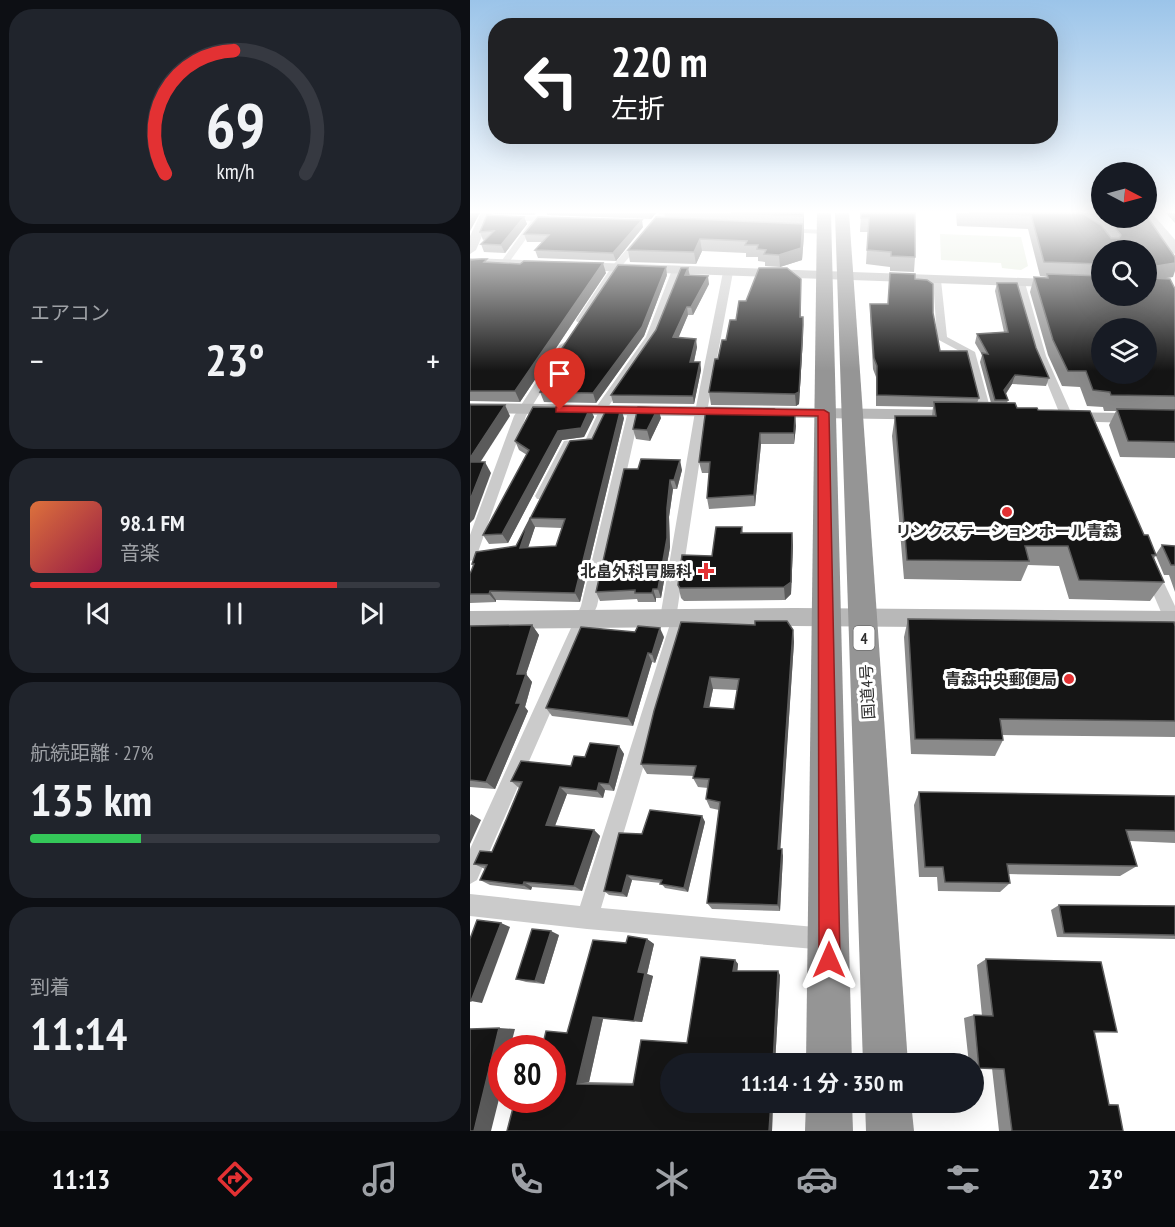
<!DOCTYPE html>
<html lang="ja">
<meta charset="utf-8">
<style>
body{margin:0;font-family:"PT Sans Narrow","Noto Sans JP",sans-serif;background:#20242c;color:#f1f3f6;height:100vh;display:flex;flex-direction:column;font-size:22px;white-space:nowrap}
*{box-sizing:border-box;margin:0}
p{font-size:20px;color:#9ea1a6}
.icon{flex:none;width:33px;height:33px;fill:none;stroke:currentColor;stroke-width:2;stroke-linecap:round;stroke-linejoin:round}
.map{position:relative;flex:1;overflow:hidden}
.details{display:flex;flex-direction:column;gap:9px;padding:9px;background:#0d0f14;width:470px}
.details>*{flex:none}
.top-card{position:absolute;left:18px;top:18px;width:570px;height:126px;border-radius:24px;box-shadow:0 6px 24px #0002;background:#202124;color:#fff;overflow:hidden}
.needle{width:39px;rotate:96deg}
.tools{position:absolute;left:621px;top:162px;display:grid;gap:12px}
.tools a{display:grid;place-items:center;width:66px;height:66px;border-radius:50%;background:#171b24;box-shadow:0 6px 24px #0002;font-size:30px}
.speed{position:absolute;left:18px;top:1035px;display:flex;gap:12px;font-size:30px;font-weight:700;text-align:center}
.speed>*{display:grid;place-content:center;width:78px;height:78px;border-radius:50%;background:#171b24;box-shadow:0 6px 24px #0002;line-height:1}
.speed .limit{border:9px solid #d22;background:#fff;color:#111}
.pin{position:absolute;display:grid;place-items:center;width:51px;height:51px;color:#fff;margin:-62px -26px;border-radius:50% 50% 50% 0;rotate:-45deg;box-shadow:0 0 6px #0007}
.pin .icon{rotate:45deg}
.me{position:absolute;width:66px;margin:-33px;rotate:0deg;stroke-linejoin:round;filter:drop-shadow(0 0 4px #0008)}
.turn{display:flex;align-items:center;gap:21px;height:126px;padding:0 24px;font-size:27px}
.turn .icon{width:78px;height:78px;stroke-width:2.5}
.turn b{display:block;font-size:42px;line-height:51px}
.big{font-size:45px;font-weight:700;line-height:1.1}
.details .tile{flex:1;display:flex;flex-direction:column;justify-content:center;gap:9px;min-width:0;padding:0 21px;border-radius:24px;background:#20242c}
.details .dial{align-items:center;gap:0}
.dial svg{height:156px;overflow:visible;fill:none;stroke:#363941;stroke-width:7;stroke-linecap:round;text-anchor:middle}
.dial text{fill:#f1f3f6;stroke:none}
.song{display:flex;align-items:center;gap:18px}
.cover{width:72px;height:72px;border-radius:9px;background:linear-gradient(135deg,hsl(20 70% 55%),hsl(340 70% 35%))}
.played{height:6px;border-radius:3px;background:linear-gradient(90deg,#e33133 75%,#363941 75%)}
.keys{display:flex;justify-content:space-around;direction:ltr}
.heat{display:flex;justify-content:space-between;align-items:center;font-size:33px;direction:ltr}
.charge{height:9px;border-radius:4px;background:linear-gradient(90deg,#34c759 27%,#363941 0)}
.trip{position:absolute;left:190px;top:1053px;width:324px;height:60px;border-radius:30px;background:#171b24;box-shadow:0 6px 24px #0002;font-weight:700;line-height:60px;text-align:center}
.tabs{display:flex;height:96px;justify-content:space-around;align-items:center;background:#090b0e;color:#9ea1a6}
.tabs .icon{width:42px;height:42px}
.tabs .active{color:#e33133}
.tabs b{font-size:27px;color:#f1f3f6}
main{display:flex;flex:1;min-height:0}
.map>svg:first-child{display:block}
.green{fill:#e3ebdb}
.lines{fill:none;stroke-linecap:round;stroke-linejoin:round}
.street{fill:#cbcbcb;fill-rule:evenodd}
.secondary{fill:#b8b8b8;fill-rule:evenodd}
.highway{fill:#959595;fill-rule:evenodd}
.wall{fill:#8a8a8a;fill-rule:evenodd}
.shaded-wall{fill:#5b5b5b}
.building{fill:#151515;stroke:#5b5b5b;stroke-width:1.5;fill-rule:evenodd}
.route{fill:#e33133;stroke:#942021;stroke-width:1.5}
.poi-dot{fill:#e33133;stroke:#fff;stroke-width:2}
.labels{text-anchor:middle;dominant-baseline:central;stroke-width:6;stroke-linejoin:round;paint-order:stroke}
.shield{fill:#fff;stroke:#6d6d6d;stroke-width:1.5}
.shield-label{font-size:15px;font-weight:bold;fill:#2e2e2e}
.poi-label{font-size:16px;font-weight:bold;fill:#2e2e2e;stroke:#fff;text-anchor:end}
.street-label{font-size:16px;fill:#2e2e2e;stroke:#fff}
</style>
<main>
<section class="details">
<div class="tile dial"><svg viewBox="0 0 100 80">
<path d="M14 69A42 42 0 1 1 86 69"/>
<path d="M14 69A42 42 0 0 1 49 6" stroke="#e33133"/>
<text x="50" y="56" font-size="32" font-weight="700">69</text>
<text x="50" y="72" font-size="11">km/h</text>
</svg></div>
<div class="tile"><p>エアコン</p>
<div class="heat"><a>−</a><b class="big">23°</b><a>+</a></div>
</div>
<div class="tile">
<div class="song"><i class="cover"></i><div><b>98.1 FM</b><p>音楽</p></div></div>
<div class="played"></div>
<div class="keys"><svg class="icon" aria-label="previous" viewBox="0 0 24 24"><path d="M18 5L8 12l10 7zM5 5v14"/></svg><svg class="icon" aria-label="pause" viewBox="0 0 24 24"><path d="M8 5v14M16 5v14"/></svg><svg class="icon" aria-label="next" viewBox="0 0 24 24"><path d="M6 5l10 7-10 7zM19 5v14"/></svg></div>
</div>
<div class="tile"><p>航続距離 · 27%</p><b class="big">135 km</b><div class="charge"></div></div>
<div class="tile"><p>到着</p><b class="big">11:14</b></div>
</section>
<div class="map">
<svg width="706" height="1131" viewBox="0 0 706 1131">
<rect width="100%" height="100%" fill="#fff"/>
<polygon class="green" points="470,234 551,237 558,266 551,270 532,268 531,263 471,260"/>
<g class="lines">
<g class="street">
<polygon points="189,213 197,213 149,269 115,322 107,322 106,320 143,265"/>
<polygon points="33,216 84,217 88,219 84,221 69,221 37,265 34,266 30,263 61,221 36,220 33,220"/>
<polygon points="312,228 354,230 358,232 354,234 315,232 312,232"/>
<polygon points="207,267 212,270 186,337 138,407 141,410 125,446 102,448 77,499 67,499 65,496 94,441 116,439 128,413 124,410 176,337 202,270"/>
<polygon points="258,269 263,272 237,412 207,612 216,613 218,618 131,908 356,928 364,931 367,939 364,947 356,950 117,929 0,916 0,894 110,906 200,624 192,623 190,618 225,412 253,272"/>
<polygon points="463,278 471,280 477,337 505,352 522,415 520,418 512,418 510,415 495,354 467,339"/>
<polygon points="550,280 555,283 576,356 603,417 601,420 593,420 591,417 566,356 545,283"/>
<polygon points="95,342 100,345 56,416 7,555 5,559 0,561 0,535 44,416 90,345"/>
<polygon points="164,407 170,411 127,606 7,880 0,884 0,849 111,606 158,411"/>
<polygon points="681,564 686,566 706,608 706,635 700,633 673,570 676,566"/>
</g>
<g class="secondary">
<polygon points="11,213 22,213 6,250 0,254 0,236"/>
<polygon points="676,213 682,213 706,241 706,254 702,253 675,218"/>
<polygon points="0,258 632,281 632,289 0,266"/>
<polygon points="0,403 489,410 495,411 497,415 495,419 489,420 0,413"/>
<polygon points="595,412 706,414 706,424 589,421 587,417 589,413"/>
<polygon points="325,608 706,611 706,629 325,626 0,629 0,611"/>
</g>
<g class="highway">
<polygon points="347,213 361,213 382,1064 336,1064"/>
<polygon points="365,213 379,213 438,1064 393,1064"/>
<polygon points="336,1102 382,1102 383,1131 335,1131"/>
<polygon points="395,1102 441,1102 444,1131 396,1131"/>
</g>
</g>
<g class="wall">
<polygon points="23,213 66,213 64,215 24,214"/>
<polygon points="77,213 186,213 181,219 77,215"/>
<polygon points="194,213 334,213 334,235 332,260 310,267 295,266 295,262 288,261 288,257 276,257 276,253 232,251 226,264 160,262 158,250 195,217"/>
<polygon points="391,213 445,213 445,257 444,272 420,271 420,267 396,264 398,232 390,232"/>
<path d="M486 213H632V218H676L703 277 694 278 705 289V458L650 457 639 425 646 411H634L633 407 617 406 610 387 592 386 578 355 560 292 564 277 576 278 577 277 570 276 558 229 487 226ZM632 250 676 296H632Z"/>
<polygon points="696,213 705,213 705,223"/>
<polygon points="54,217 57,224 35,253 14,252 11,244 16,239 13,240 10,232"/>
<polygon points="173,227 146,261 68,258 65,250 73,242 57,242 54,234"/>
<polygon points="0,260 19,263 136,273 50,402 0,401"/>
<polygon points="218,268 219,276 239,284 223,315 218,315 208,338 227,347 224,362 230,362 231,370 224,404 143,403 141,395 186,330"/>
<polygon points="197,275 174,336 126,403 74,402 70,392 86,363 84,360"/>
<polygon points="331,279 331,317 333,317 333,337 329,404 326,406 241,405 239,392 248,359 276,301"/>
<polygon points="445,279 463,313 470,351 509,398 507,403 521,403 510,362 512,355 505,343 507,334 534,332 525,291 527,283 566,348 579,378 576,386 542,384 536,394 538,400 537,403 547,408 568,410 674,535 686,554 692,545 705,546 705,592 699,575 694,575 686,556 684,558 694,582 680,601 599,599 589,566 558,565 551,581 434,579 422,436 425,416 462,416 463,407 406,406 406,377 403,369 400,314 400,304 418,304"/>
<polygon points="120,408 124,417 114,437 92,440 38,543 19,544 13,535 57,455 49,450 45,441"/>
<polygon points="303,409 303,415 326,426 324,444 291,444 285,506 239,509 237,498 239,473 232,473 229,462"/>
<path d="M154 418 110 602 26 600V602L0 603V574L3 566 2 564 46 546 100 441 122 439ZM65 527 92 528 86 546 58 547Z"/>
<polygon points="191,418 180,441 166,439 163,429"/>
<polygon points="154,469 212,470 207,489 203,489 199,517 200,547 191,598 186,598 186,602 168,602 167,599 130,601 126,592"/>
<polygon points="272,527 273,533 322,533 323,546 321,594 315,600 214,601 211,598 208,585 242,556"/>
<polygon points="438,619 705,626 705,737 532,735 533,740 525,756 441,754 434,637"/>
<path d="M211 622 323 630 324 642 310 849 313 856 310 911 242 909 237 903 249 810 240 808 236 799 238 788 228 787 223 778 224 776 177 774 171 764ZM243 689 267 690 264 709 239 707Z"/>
<polygon points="62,625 69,635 56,674 62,682 55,707 58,711 25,789 0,787 0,626"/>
<polygon points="194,637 185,663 182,662 163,726 82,716 76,708"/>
<polygon points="149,746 154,754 144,791 135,790 133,798 97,794 85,826 124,830 130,836 112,891 62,887 61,890 20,885 10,880 15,869 4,864 22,852 36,820 49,788 41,781 101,766 115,757"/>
<polygon points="449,792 705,796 705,843 660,841 667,866 650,876 538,874 540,883 530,892 468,891 467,877 449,877 444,805"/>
<polygon points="232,816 235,822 218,892 195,888 191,883 162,880 157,897 139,895 134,891 172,834"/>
<polygon points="589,905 705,906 705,939 587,937 581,910"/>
<polygon points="89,935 74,984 56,982 46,979"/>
<polygon points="177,939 184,944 177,974 183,976 172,1022 133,1019 119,1082 164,1083 217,1043 265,960 268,964 267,971 310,975 305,1064 201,1064 303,1102 302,1131 37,1131 82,1100 97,1033 156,943"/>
<polygon points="516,959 647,1032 624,1033 639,1104 648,1105 653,1131 529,1131 522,1068 504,1068 504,1064 499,1064 494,1018 504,1015 512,1016 507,965"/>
</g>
<g class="shaded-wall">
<polygon points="0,213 10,213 0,231"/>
<polygon points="180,213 186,213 181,219"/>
<polygon points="333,213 334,213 334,235 332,260 310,267 309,255 333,226"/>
<polygon points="54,217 57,224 35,253 31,245"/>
<polygon points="172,220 173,227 146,261 143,253"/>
<polygon points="230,239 232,251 226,264 224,252"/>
<polygon points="133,263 136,273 50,402 45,391"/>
<polygon points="705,263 705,271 703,277 676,281 681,267"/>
<polygon points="196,267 197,275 174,336 126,403 123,393"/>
<polygon points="218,268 220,276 215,275"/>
<polygon points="238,276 239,284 223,315 221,307"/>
<polygon points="217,307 218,315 205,346 203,337"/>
<polygon points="333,325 333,337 329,404 326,406 325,394"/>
<polygon points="226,339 227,347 222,370 220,362"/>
<polygon points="230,362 231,370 224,404 223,396"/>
<polygon points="545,375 542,384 532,399 534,390"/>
<polygon points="35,405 40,416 4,472 0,466 0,458"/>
<polygon points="120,408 124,417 114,437 92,440 38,543 32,534 88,431"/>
<polygon points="151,408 154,418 110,602 105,593"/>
<polygon points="188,408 191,418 180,441 177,430"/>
<polygon points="303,409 303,420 293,415"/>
<polygon points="325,415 326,426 324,444 324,433"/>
<polygon points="290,433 291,444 285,506 284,495"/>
<polygon points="210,460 212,470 207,489 204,480"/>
<polygon points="15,462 21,473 4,519 0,523 0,500"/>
<polygon points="200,480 203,489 199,517 200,547 191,598 188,589"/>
<polygon points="60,518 65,527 55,557 50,548"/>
<polygon points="322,533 323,546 321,594 315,600 314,587"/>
<polygon points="183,589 186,598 186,602 182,593"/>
<polygon points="20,591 26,600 26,602 19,594"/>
<polygon points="62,625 69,635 56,674 62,682 55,707 58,711 25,789 16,782 46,703 47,674"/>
<polygon points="190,628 194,637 185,663 182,654"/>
<polygon points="323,630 324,642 310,856 308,849"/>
<polygon points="178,653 182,662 163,726 158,718"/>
<polygon points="240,677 243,689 237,718 234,707"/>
<polygon points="149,746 154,754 144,791 139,784"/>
<polygon points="129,783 135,790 133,798 127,791"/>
<polygon points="90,787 97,794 83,831 76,825"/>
<polygon points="1,814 11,820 0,844 0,816"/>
<polygon points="232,816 235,822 218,892 214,888"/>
<polygon points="124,830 130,836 112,891 104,886"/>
<polygon points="312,849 313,856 310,911 308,905"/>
<polygon points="157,875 162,880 157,897 152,893"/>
<polygon points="54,882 62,887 61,890 53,885"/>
<polygon points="31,923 40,927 12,1003 1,1001"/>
<polygon points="81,931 89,935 74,984 65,981"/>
<polygon points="177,939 184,944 177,974 183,976 172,1022 164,1021 168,972"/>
<polygon points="265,960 268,964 267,975 263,971"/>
<polygon points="308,971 310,975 305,1064 303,1064"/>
<polygon points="123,1017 133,1019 119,1082 107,1084"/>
<polygon points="29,1028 45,1029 40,1048 32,1048 32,1087 21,1131 4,1131"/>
<polygon points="301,1102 303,1102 302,1131 299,1131"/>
</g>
<g class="building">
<polygon points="261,213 333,213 333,216"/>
<polygon points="391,213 445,213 445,257 421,256 421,252 397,250 399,218 391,218"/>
<path d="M499 213H612L631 225 641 238H649L651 235 637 218H676V215L705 257V263L681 267V278L700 279 705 289V396L641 395 640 392 623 390 616 371H598L583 340 564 277 578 278 577 274 632 276V296H676V250H632V264L574 262 561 215ZM632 328H676V374H632Z"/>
<polygon points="17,215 54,217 31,245 11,244 24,231 10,232"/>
<polygon points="68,217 172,220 143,253 65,250 79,235 54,234"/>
<polygon points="186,217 333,224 331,248 309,255 294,254 296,250 287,249 288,245 275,245 277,241 230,239 224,252 158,250"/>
<polygon points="11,259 17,259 14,262 50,264 54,261 133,263 45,391 0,391 0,260"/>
<polygon points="148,265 196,267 172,327 123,393 70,392 87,361 84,360"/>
<polygon points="211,268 218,268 215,275 238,276 221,307 217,307 203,337 226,339 220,362 230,362 223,396 141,395 186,330"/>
<polygon points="289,268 317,268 331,279 330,317 333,317 333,325 329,392 325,394 239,392 245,359 248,359 252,340 256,340 260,320 266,320 269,301 276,301"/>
<polygon points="420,273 445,274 445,279 457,280 463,284 463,313 470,351 497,351 509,398 407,395 407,366 404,358 400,304 418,304"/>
<polygon points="527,283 547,283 566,348 579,378 545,375 534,390 538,400 525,400 512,353 518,354 507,334 538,332"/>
<polygon points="464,402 545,403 547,408 567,408 568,410 620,411 674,535 678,535 686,555 682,555 694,582 609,580 598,546 555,546 559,561 437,560 425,416 466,416"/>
<polygon points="0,405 35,405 0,458"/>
<polygon points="63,407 120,408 111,428 88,431 32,534 13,535 59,450 45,441"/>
<polygon points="168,407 188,408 177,430 163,429"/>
<path d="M137 408H151L105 593 20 591 19 594H0V574L4 564H2L6 552 46 546 100 441 122 439ZM60 518 95 519 86 546 50 548Z"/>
<polygon points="236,408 303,409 293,415 325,415 324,433 290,433 284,495 237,498 240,462 229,462"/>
<polygon points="647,409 705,410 705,442 658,441"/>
<polygon points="171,459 210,460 204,480 200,480 197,508 197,538 188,589 183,589 182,593 165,593 165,590 126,592 154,469 168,469"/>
<polygon points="0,462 15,462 0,500"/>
<polygon points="246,527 272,527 271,533 322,533 321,582 314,587 210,588 208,585 212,555 242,556"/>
<polygon points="692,545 705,546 705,565 701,565"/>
<polygon points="438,619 704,622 705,626 705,721 530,719 533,740 445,739"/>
<path d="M285 621H317L323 630 308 849H312L308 905 237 903 250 802 236 799 239 779 223 778 226 766 171 764 184 711 211 622 285 625ZM240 677 269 679 264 709 234 707Z"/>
<polygon points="62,625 47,674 56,674 46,703 51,703 16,782 0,780 0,626"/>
<polygon points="168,626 190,628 182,654 178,653 158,718 76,708 111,627 165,632"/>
<polygon points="120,743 149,746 139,784 129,783 127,791 90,787 76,825 124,830 104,886 54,882 53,885 10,880 17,865 4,864 10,851 22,852 36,820 52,782 41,781 51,761 101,766 104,756 115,757"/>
<polygon points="449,792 705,796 705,831 656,830 667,866 537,864 540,883 475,882 473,867 455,867"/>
<polygon points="180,810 232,816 214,888 190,884 192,880 157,875 152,893 134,891 149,833 172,834"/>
<polygon points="589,905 705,906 705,935 594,933"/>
<polygon points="7,920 31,923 1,1001 0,1001 0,939"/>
<polygon points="62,929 81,931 65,981 46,979"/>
<polygon points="158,936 177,939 168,972 175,973 164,1021 123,1017 107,1084 163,1085 171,1040 217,1043 231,957 265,960 263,971 308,971 303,1064 201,1064 201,1102 301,1102 299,1131 37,1131 45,1100 82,1100 82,1048 72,1048 76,1031 97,1033 123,940 156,943"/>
<polygon points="516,959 631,962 647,1032 624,1031 639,1105 648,1105 653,1131 542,1131 534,1069 509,1068 504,1015 523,1016"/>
<polygon points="29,1028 4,1131 0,1131 0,1029"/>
</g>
<linearGradient id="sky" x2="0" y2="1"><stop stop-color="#9bc4e9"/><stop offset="0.57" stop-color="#fff"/><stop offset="1" stop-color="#fff" stop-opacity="0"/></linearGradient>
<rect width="706" height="371" fill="url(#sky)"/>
<polygon class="route" points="90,406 354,410 359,413 370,960 366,967 359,970 352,967 349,960 348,416 86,412 86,407"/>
<g class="poi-dot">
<circle cx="537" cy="512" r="6"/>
<path d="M233 562h6v6h6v6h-6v6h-6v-6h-6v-6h6z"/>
<circle cx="599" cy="679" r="6"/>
</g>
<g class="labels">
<rect class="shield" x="383.5" y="626" width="21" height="24" rx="4.5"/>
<g class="shield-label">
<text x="394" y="638">4</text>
</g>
<g class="poi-label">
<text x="537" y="531" text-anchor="middle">リンクステーションホール青森</text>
<text x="222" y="571">北畠外科胃腸科</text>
<text x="587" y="679">青森中央郵便局</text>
</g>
<g class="street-label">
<text transform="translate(397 692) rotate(-93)">国道4号</text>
</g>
</g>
</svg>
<div class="tools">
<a><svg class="needle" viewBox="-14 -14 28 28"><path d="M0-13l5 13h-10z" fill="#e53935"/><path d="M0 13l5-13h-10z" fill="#9ea1a6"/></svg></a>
<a><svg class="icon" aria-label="search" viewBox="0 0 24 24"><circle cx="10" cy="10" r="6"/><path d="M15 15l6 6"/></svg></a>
<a><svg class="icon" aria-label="layers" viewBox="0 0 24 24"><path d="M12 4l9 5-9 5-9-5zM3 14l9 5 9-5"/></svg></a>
</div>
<div class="speed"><div class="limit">80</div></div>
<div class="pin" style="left:90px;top:410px;background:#d93025"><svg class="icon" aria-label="arrive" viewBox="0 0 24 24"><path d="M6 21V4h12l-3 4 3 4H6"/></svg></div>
<svg class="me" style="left:359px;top:960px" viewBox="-20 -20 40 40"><path d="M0-17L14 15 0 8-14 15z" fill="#e33133" stroke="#fff" stroke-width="4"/></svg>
<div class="trip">11:14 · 1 分 · 350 m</div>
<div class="top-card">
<div class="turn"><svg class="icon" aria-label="left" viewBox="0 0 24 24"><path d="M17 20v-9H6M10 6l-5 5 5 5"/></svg><div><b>220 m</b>左折</div></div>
</div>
</div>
</main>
<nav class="tabs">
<b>11:13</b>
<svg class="icon active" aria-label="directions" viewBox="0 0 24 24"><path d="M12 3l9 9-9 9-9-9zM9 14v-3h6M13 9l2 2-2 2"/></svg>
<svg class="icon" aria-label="music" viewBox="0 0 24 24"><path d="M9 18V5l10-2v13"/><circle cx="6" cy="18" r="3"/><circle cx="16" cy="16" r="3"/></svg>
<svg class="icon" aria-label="phone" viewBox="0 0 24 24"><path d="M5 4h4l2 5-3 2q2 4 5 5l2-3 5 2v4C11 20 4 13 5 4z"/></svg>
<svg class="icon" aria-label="climate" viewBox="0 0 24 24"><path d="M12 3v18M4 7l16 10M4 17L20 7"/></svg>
<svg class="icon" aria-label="car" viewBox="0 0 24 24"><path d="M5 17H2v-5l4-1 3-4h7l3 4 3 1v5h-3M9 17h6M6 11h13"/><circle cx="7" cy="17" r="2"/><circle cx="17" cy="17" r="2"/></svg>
<svg class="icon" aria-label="filters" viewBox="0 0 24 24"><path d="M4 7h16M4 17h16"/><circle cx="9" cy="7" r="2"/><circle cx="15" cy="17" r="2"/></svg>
<b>23°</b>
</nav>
